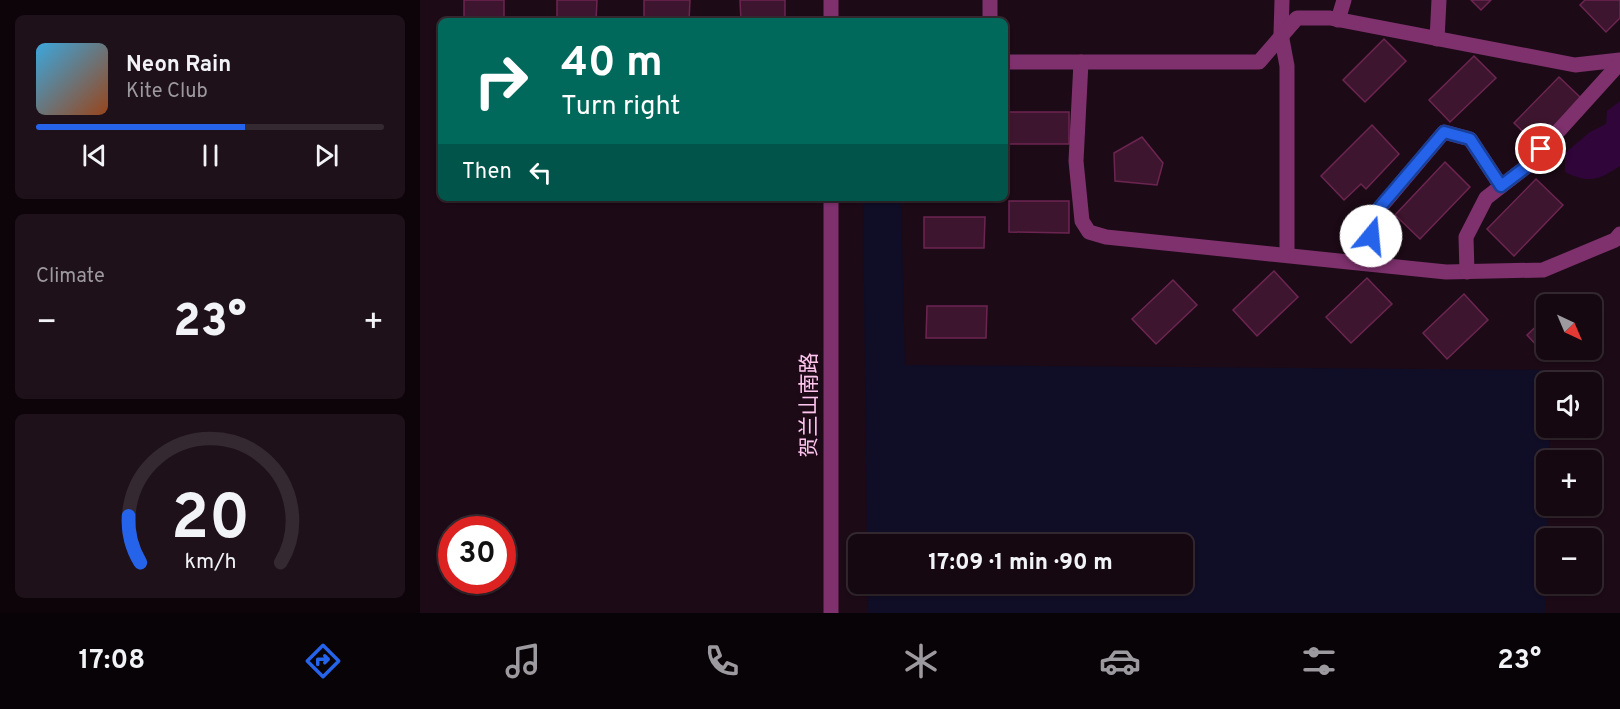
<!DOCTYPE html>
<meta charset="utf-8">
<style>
body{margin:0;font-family:Overpass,"Noto Sans SC",sans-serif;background:#1e1119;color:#f1f3f6;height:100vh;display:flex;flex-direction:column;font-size:22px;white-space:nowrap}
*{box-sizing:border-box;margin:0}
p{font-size:20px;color:#9d9a9f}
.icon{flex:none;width:33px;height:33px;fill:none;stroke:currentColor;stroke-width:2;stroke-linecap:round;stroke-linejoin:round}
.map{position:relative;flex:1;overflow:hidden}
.details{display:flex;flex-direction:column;gap:15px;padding:15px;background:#0c0409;width:420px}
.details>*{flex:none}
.banner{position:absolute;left:18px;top:18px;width:570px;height:183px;border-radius:9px;box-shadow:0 2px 4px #0004,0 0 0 2px #342930;background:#00695c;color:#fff;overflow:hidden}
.needle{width:39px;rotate:136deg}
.buttons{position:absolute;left:1116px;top:294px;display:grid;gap:12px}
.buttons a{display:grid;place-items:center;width:66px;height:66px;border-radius:9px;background:#150810;box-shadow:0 2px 4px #0004,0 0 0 2px #342930;font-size:30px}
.speed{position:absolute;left:18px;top:516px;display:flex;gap:12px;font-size:30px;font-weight:700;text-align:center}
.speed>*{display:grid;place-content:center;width:78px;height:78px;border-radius:50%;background:#150810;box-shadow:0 2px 4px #0004,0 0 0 2px #342930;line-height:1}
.speed .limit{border:9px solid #d22;background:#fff;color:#111}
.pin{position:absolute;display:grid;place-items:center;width:51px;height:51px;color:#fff;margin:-26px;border:3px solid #fff;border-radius:50%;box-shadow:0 2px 6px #0007}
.me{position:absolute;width:66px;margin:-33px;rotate:17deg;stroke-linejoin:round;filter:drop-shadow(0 0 4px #0008)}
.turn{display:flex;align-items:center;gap:21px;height:126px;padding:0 24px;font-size:27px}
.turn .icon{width:78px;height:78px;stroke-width:2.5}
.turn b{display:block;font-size:42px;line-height:51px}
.then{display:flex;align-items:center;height:57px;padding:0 24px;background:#0003;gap:12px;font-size:22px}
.big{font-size:45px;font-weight:800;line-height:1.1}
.details .card{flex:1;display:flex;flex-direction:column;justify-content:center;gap:9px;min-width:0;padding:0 21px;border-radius:9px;background:#1e1119}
.details .dial{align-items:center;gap:0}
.dial svg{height:156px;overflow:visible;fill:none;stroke:#342930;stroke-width:7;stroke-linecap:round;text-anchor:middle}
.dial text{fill:#f1f3f6;stroke:none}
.song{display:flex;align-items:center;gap:18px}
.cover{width:72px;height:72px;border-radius:9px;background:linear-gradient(135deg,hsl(200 70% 55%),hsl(20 70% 35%))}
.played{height:6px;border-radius:3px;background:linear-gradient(90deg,#2563eb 60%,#342930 60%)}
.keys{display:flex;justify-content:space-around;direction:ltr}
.heat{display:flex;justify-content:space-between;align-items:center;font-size:33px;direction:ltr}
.trip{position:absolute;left:428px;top:534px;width:345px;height:60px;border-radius:9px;background:#150810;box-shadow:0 2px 4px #0004,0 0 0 2px #342930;font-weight:800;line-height:60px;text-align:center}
.tabs{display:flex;height:96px;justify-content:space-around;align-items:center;background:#080306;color:#9d9a9f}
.tabs .icon{width:42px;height:42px}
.tabs .selected{color:#2563eb}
.tabs b{font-size:27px;color:#f1f3f6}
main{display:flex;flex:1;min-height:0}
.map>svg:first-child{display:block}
.green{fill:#100d26}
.water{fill:#30053a}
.building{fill:#3e152e;stroke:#6c2551;stroke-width:1.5}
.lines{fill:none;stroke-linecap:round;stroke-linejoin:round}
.minor{stroke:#7e316d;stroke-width:15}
.route-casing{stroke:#184099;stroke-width:15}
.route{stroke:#2563eb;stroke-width:10}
.labels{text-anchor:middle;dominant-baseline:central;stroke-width:6;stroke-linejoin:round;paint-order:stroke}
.street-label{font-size:21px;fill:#ffc5ee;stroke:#1c0a16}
</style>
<main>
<section class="details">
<div class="card">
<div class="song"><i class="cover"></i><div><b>Neon Rain</b><p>Kite Club</p></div></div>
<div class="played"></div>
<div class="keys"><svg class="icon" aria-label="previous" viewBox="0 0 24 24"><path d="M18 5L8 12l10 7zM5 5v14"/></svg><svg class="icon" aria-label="pause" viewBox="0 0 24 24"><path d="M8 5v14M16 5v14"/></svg><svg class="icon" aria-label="next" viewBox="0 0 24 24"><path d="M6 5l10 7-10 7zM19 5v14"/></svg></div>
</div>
<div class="card"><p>Climate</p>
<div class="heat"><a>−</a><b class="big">23°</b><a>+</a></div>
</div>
<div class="card dial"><svg viewBox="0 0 100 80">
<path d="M14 69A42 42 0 1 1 86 69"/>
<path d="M14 69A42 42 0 0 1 8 45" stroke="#2563eb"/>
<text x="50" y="56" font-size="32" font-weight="700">20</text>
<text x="50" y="72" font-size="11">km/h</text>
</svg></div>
</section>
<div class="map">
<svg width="1200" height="613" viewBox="0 0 1200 613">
<rect width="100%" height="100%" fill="#1c0a16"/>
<polygon class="green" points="443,198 481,198 485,365 1132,370 1132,382 1126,382 1126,428 1130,428 1129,460 1126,460 1126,506 1128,506 1125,613 448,613 447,584 762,584 762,544 447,544"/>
<path class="water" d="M1200 101V166C1179 180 1169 184 1145 172V153L1170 132 1186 124 1187 111Z"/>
<g class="building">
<rect x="44" y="0" width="40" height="21"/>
<polygon points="137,0 177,0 176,21 137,21"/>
<polygon points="224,0 270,0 269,21 224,21"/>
<polygon points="320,0 365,0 365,21 321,21"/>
<polygon points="1051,0 1071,0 1061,10"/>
<polygon points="1165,0 1200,0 1200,18 1186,32 1160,5"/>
<polygon points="964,39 986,61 945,102 923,80"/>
<polygon points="1054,56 1076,78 1030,122 1009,100"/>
<polygon points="1139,77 1161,98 1116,144 1094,123"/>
<polygon points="589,112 649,112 649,144 588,144"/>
<polygon points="952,125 979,154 946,189 941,184 924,200 901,176"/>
<polygon points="722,137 743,163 737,185 695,181 694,153"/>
<polygon points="1025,162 1050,187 1000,239 975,215"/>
<polygon points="1116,179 1143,205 1094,256 1067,229"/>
<polygon points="589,201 649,201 649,233 589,232"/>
<polygon points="504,217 565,217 564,248 504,248"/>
<polygon points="854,271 878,297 837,336 813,310"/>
<polygon points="947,278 972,304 931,343 906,317"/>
<polygon points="753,280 777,305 736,344 712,319"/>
<polygon points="1044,294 1068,320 1027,359 1003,333"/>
<polygon points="1148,296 1156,304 1140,304"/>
<polygon points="507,306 567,306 566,338 506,338"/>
<polygon points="1126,317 1126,350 1143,350 1131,361 1107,335"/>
</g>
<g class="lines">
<g class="minor">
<polyline points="862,0 861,34 867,66 867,254"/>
<polyline points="918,20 924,0"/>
<polyline points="411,21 411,0"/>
<polyline points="570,21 570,0"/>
<polyline points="1017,39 1019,0"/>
<polyline points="585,62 839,62 877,18 910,18 1155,65 1200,60"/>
<polyline points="661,62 656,161 662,221 669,232 686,237 1026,272 1123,270 1195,240 1200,234"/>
<polyline points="954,264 951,236 954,215 1024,132 1050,139 1081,186"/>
<polyline points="1047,272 1046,237 1066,198 1106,167 1200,63"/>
<polyline points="411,613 411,198"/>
</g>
</g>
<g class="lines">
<defs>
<polyline id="route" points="951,236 954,214 1024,132 1050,139 1081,186 1106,167 1121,149"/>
</defs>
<use href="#route" class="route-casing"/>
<use href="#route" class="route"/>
</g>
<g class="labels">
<g class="street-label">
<text transform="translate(390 405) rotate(-90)">贺兰山南路</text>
</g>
</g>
</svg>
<div class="buttons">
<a><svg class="needle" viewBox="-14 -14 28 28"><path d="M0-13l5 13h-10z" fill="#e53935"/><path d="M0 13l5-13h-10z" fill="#9d9a9f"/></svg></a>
<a><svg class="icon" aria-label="sound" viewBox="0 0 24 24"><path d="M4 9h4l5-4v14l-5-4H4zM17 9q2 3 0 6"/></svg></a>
<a>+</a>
<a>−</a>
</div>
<div class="speed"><div class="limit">30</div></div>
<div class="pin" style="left:1121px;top:149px;background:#d93025"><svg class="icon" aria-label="arrive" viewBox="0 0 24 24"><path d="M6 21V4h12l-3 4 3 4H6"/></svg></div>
<svg class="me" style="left:951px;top:236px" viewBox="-20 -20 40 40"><circle r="19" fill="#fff"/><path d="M0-13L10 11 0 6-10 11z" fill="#2563eb"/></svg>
<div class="trip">17:09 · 1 min · 90 m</div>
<div class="banner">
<div class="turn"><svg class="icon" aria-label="right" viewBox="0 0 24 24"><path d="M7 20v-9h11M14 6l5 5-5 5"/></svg><div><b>40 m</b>Turn right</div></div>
<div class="then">Then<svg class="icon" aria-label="left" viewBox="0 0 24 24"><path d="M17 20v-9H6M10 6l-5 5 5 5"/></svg></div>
</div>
</div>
</main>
<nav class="tabs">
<b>17:08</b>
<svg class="icon selected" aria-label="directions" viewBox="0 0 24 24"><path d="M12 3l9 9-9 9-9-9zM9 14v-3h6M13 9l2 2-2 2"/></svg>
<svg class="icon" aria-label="music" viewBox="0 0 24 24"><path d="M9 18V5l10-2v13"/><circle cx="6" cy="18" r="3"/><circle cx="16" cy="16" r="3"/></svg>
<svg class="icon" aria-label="phone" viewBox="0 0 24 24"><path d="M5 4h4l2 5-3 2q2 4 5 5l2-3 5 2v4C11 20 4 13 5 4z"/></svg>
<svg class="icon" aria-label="climate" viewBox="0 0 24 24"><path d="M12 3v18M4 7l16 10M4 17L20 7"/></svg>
<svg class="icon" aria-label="car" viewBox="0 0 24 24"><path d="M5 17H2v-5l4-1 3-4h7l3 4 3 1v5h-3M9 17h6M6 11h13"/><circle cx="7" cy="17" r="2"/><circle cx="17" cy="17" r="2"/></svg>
<svg class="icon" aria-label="filters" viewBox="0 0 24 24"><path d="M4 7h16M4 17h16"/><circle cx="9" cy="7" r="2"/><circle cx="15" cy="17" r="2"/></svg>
<b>23°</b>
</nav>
